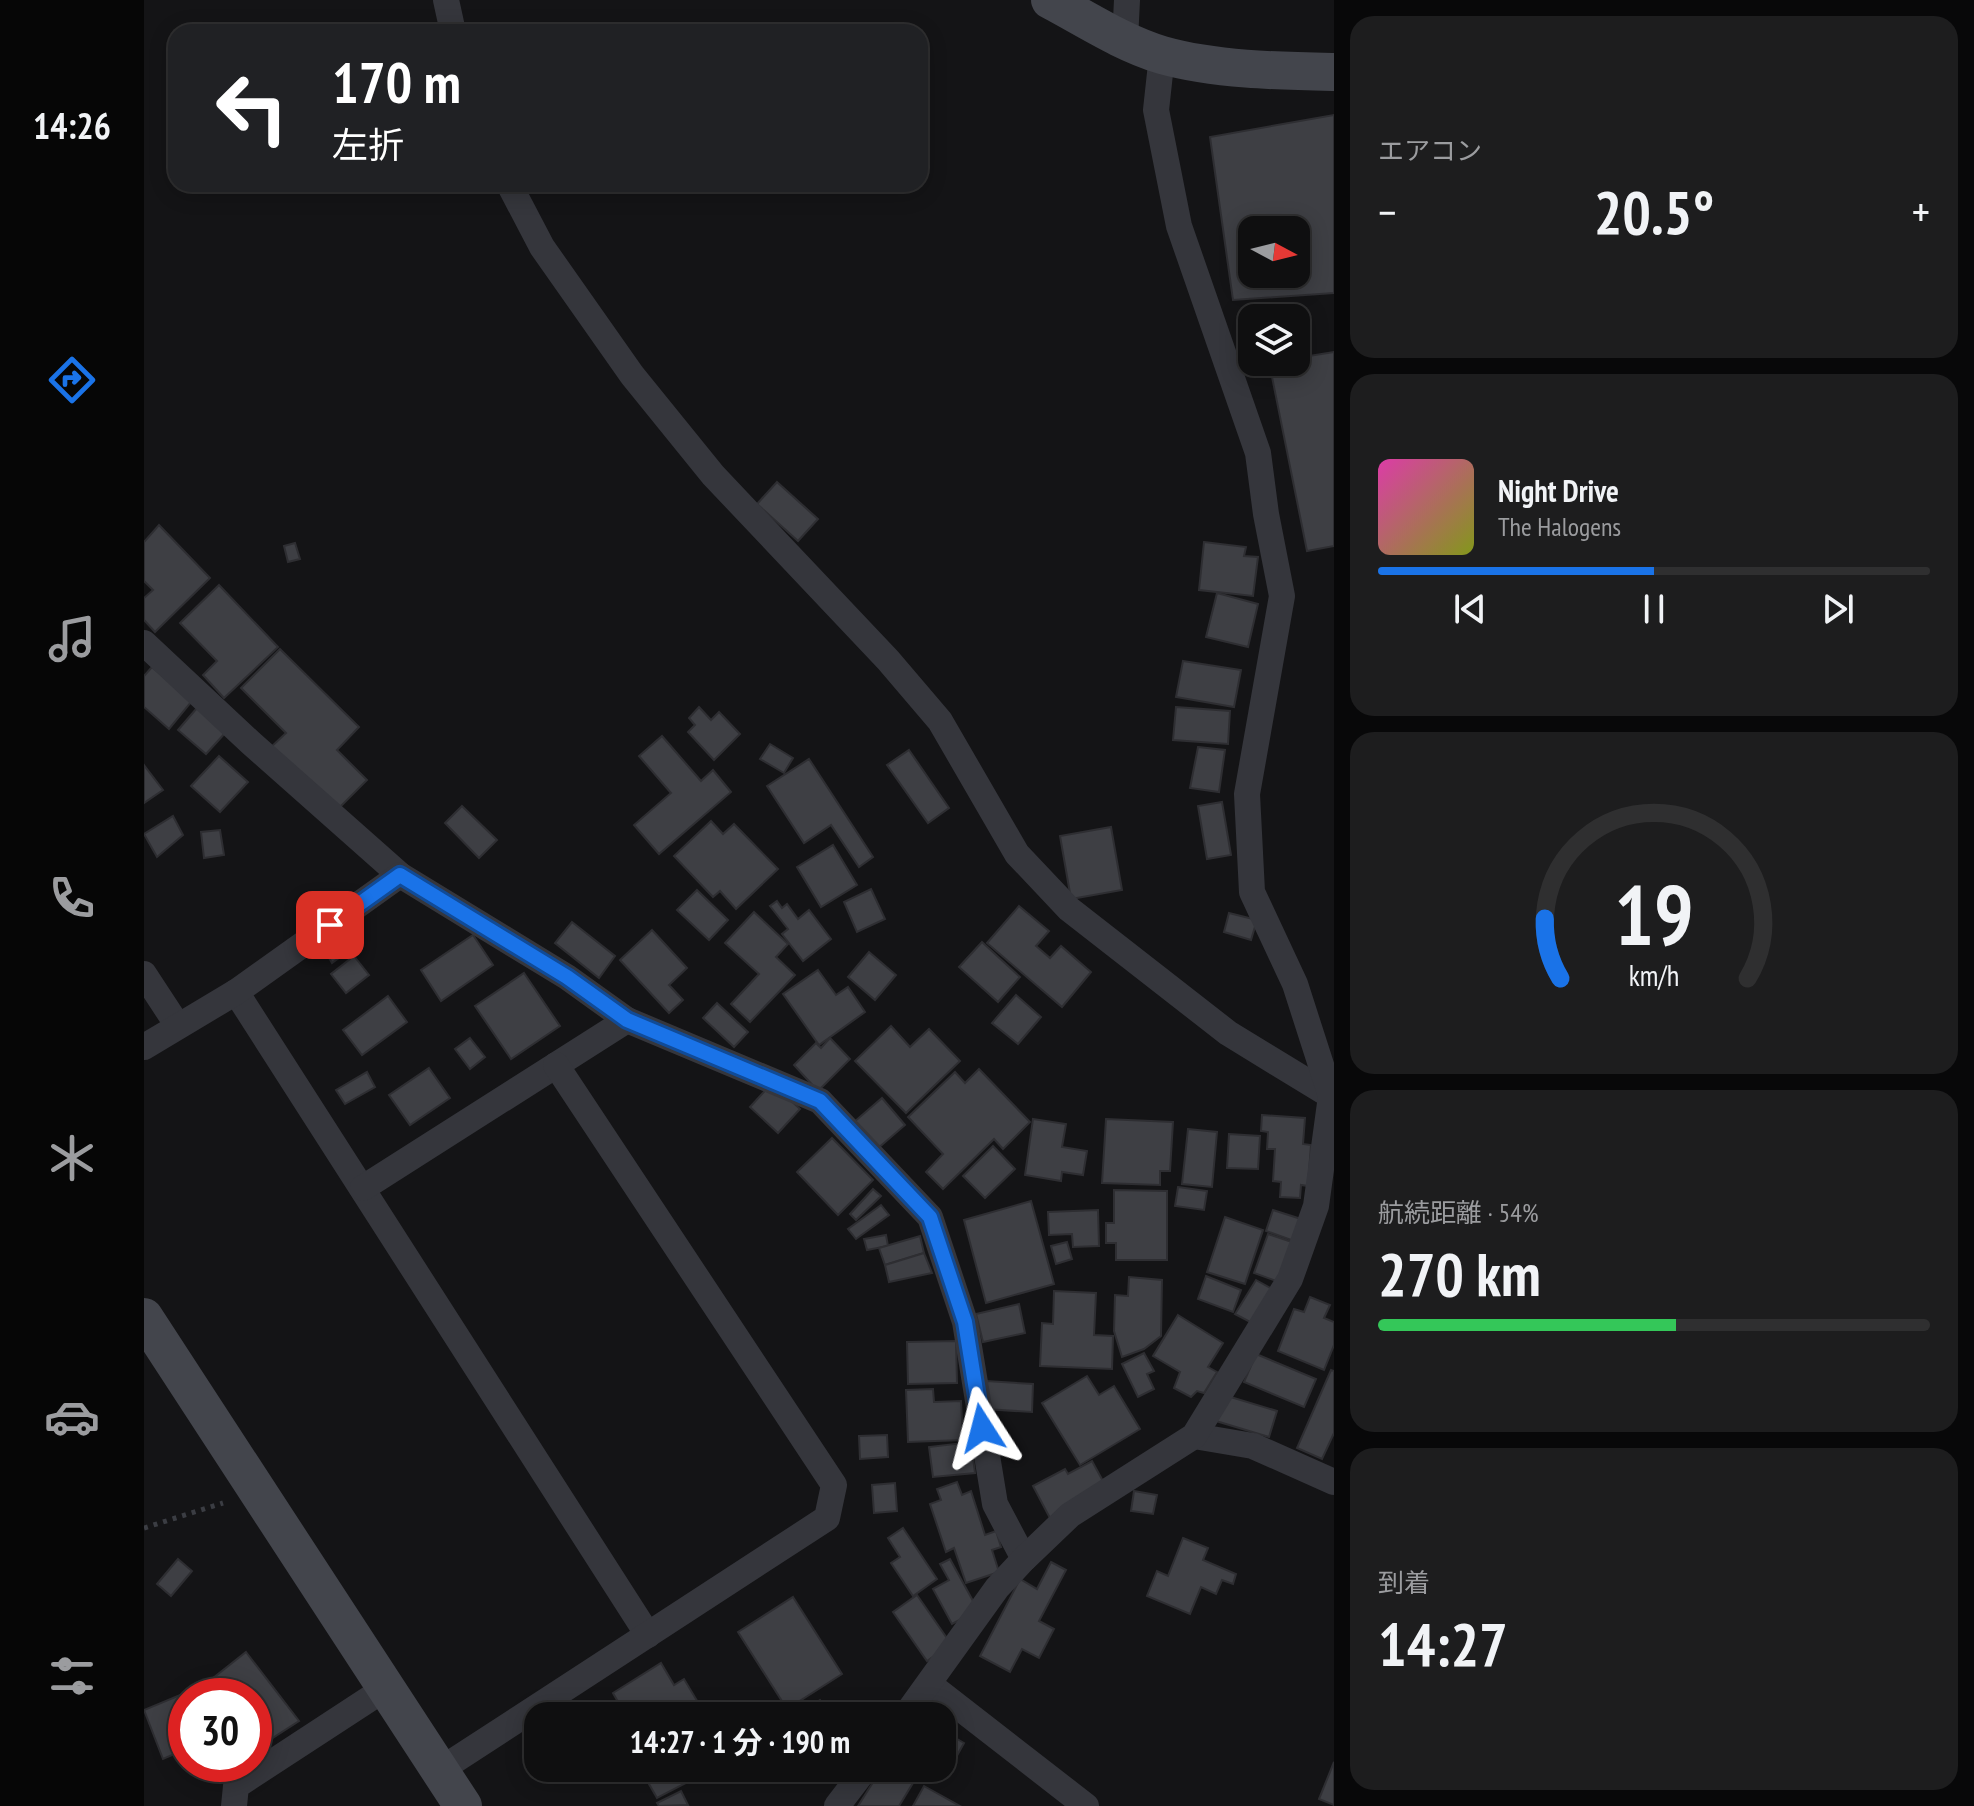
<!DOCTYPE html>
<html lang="ja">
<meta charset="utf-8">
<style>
body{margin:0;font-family:"PT Sans Narrow","Noto Sans JP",sans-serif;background:#1d1d1e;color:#f1f3f6;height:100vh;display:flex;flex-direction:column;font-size:30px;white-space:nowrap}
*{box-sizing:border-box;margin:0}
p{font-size:26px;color:#9b9c9f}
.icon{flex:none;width:44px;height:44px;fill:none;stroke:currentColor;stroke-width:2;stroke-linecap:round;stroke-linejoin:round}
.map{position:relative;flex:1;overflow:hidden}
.panel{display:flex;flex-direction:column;gap:16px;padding:16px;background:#080809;width:640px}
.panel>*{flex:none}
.guide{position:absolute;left:24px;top:24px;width:760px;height:168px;border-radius:24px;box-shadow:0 4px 20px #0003,0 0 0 2px #2f2f30;background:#202124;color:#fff;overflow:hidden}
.needle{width:52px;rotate:97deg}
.buttons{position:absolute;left:1094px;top:216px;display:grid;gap:16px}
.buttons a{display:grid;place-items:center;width:72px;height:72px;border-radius:16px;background:#0f0f10;box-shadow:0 4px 20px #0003,0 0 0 2px #2f2f30;font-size:40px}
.speed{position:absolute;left:24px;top:1678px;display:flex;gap:16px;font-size:40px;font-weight:700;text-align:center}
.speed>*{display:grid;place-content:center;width:104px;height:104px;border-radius:50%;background:#0f0f10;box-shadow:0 4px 20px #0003,0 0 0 2px #2f2f30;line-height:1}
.speed .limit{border:12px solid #d22;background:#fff;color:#111}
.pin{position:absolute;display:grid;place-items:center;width:68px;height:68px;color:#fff;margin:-34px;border-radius:16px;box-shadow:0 4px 12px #0006}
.me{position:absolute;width:88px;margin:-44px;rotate:351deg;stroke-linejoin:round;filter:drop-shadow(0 0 6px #0008)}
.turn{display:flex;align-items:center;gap:28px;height:168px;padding:0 32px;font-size:36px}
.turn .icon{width:104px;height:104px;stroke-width:2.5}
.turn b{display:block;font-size:56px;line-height:68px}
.big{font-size:60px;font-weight:700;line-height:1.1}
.panel .tile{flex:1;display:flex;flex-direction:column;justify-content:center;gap:12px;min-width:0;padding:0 28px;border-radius:24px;background:#1d1d1e}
.panel .dial{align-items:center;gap:0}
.dial svg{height:208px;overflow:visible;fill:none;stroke:#2f2f30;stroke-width:7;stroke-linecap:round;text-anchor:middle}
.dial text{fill:#f1f3f6;stroke:none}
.song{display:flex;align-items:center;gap:24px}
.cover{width:96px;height:96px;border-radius:12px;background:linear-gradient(135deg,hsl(320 70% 55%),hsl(70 70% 35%))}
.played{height:8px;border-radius:4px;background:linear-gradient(90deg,#1a73e8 50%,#2f2f30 50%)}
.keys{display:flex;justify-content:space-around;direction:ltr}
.heat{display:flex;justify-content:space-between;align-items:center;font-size:44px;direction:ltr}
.charge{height:12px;border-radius:6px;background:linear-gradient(90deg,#34c759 54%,#2f2f30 0)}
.trip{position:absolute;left:380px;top:1702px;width:432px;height:80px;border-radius:24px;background:#0f0f10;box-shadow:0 4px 20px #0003,0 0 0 2px #2f2f30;font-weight:700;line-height:80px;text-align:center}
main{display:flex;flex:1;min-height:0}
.tabs{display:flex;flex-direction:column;width:144px;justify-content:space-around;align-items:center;background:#060606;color:#9b9c9f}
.tabs .icon{width:56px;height:56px}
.tabs .selected{color:#1a73e8}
.tabs b{font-size:36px;color:#f1f3f6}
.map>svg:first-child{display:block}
.building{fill:#3e3f44;stroke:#2e2e32;stroke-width:2;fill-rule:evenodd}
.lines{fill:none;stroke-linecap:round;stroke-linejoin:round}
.path{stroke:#3b3d43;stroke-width:5;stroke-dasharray:4 6;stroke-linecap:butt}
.street{stroke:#35363c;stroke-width:26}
.secondary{stroke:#43454c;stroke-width:38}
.route-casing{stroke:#114b97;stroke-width:20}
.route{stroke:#1a73e8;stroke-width:14}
</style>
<main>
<nav class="tabs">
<b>14:26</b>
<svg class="icon selected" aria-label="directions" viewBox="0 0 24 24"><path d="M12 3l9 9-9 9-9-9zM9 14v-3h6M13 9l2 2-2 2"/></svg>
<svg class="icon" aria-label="music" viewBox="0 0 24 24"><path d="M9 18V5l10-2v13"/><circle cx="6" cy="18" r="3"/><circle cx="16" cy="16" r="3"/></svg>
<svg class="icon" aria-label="phone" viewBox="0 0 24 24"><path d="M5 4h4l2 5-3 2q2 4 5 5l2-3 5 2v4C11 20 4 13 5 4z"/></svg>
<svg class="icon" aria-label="climate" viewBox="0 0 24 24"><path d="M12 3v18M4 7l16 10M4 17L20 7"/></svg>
<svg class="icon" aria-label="car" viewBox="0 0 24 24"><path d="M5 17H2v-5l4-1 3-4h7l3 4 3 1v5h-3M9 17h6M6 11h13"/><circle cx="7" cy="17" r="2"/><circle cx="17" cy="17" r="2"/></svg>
<svg class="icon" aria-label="filters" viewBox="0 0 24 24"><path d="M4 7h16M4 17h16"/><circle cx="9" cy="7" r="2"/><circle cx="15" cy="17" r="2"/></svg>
</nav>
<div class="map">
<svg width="1190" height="1806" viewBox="0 0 1190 1806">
<rect width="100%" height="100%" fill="#141416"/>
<g class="building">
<path d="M1190 115V293L1089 300 1066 137ZM1108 230H1152V274H1108Z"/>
<polygon points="1190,352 1190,546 1163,551 1125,362 1152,362 1152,358"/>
<polygon points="633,482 674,519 654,541 613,504"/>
<polygon points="15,525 66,578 11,632 0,620 0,598 9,590 0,581 0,542"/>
<polygon points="1060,542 1102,547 1100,556 1114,557 1109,596 1055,590"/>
<polygon points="151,543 156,559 144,562 140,546"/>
<polygon points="75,585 134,647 80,698 59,675 73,661 36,623"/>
<polygon points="1073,593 1114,604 1104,647 1062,637"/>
<polygon points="136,649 215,727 193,750 223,780 190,813 125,749 142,733 97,688"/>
<polygon points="1039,661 1097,670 1090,707 1032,697"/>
<polygon points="8,667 48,701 25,729 0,707 0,676"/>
<polygon points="555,707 567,720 575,712 596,734 570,760 544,732 551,725 545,718"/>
<polygon points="1032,707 1086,711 1084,744 1029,740"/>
<polygon points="53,708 82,732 62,754 34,730"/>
<polygon points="518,736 557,781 569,770 587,792 515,854 490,825 527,793 495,756"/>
<polygon points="626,744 649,758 640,773 616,759"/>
<polygon points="1054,747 1081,750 1075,792 1046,788"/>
<polygon points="765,750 805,808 784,823 743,765"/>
<polygon points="75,756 104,782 76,812 47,786"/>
<polygon points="665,759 729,857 715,867 687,825 660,843 623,786"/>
<polygon points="0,765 19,790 0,803"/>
<polygon points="1078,802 1087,855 1063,859 1054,806"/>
<polygon points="318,806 353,840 335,858 301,823"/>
<polygon points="29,816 39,835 13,857 0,834"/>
<polygon points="567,821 579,834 590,824 634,869 592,909 576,891 569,897 530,856"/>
<polygon points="967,827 978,890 927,899 916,836"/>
<polygon points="76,830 80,855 60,858 57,832"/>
<polygon points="689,845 713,885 677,907 653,867"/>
<polygon points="727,889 741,919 713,932 700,902"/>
<polygon points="553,890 584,920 565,940 533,910"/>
<polygon points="633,901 638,908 643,904 654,919 665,910 687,939 659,961 638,934 644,929 626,906"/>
<polygon points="875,906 905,931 892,946 906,958 917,946 947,972 918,1007 843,943"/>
<polygon points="610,912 644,944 632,957 651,975 606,1022 587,1004 615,974 581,943"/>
<polygon points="1085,913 1113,920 1107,940 1080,932"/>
<polygon points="428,922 471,956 455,978 411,943"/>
<polygon points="508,930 543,968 525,985 539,1000 525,1013 476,960"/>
<polygon points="329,935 349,965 297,1001 277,970"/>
<polygon points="200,937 207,949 188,963 180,949"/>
<polygon points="838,942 876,977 854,1002 815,967"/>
<polygon points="725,952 752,975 731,1000 704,977"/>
<polygon points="210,956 225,975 202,993 187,974"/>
<polygon points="674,970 692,995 704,987 721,1012 675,1045 639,994"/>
<polygon points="380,973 416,1026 367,1059 331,1006"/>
<polygon points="872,995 897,1017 874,1044 848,1023"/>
<polygon points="244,996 263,1022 218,1055 199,1030"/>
<polygon points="573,1003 604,1032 590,1047 559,1018"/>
<polygon points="747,1026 766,1047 785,1029 816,1061 762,1113 711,1061"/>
<polygon points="326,1038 341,1057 326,1069 311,1049"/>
<polygon points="686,1038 706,1059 674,1091 650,1065 672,1043 677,1048"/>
<polygon points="285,1068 306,1098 266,1125 245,1095"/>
<polygon points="835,1069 886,1122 859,1149 850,1139 799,1189 782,1172 799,1154 764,1117 811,1072 821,1083"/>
<polygon points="223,1072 231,1087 201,1104 192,1090"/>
<polygon points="628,1083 656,1109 634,1133 606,1107"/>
<polygon points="738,1098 761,1125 733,1149 710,1122"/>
<polygon points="1118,1115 1161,1118 1159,1144 1167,1145 1164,1186 1157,1185 1156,1198 1136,1197 1137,1182 1129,1181 1131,1149 1123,1149 1124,1132 1117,1131"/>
<polygon points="889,1119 922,1124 918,1147 943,1151 939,1175 918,1172 917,1181 881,1175"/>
<polygon points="962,1119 1029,1122 1026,1171 1016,1171 1016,1185 958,1183"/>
<polygon points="1044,1129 1073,1132 1068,1187 1038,1184"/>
<polygon points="1085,1134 1116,1136 1114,1169 1083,1168"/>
<polygon points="688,1138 729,1180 694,1215 653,1172"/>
<polygon points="849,1146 871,1169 841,1198 819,1176"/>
<polygon points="1034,1187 1063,1191 1060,1210 1031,1206"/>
<polygon points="729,1189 737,1196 712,1220 706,1214"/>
<polygon points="970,1190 1023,1191 1023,1260 972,1260 972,1243 962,1243 962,1223 970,1223"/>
<polygon points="887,1201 910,1284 842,1303 820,1220"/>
<polygon points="737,1205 745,1215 712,1239 704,1229"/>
<polygon points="954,1210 955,1246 929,1247 928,1234 905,1235 904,1212"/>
<polygon points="1129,1210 1157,1219 1150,1241 1122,1231"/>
<polygon points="1081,1217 1119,1230 1101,1284 1063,1272"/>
<polygon points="1124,1234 1148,1242 1135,1282 1110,1273"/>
<polygon points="742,1235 744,1246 723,1250 720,1239"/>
<polygon points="776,1236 780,1253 741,1265 735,1248"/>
<polygon points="923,1242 928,1259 912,1264 907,1246"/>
<polygon points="780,1253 788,1273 745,1282 741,1265"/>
<polygon points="1062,1276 1097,1290 1089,1312 1054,1299"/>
<polygon points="985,1277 1018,1280 1017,1336 1000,1349 978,1357 970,1331 971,1295 984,1296"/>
<polygon points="1112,1280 1128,1289 1108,1323 1091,1314"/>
<polygon points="910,1291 952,1293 950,1335 969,1336 968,1369 896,1366 898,1323 909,1324"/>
<polygon points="1166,1297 1186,1305 1180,1318 1190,1322 1190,1345 1180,1370 1134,1351 1150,1309 1160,1312"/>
<polygon points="875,1304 881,1333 839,1342 832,1314"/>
<polygon points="1034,1315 1079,1343 1064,1367 1073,1372 1060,1393 1053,1391 1047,1397 1030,1388 1036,1372 1009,1356"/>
<polygon points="812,1341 813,1383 764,1384 763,1342"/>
<polygon points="1000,1353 1010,1371 1003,1374 1010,1389 994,1397 978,1364"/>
<polygon points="1112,1354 1172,1379 1160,1407 1100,1382"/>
<polygon points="1187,1370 1190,1371 1190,1433 1178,1459 1153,1448"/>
<polygon points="943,1376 955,1395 970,1386 996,1429 936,1465 898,1403"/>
<polygon points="842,1381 889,1384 888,1412 840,1409"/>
<polygon points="789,1389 790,1402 817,1401 819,1440 764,1442 762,1390"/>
<polygon points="1080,1395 1133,1411 1125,1437 1072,1421"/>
<polygon points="743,1435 744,1457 716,1459 715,1436"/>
<polygon points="827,1442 831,1473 789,1477 785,1447"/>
<polygon points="948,1461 960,1483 907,1520 889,1486 921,1469 924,1474"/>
<polygon points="813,1482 818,1495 827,1491 841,1535 852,1531 857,1547 848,1550 855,1572 822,1583 810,1548 802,1552 786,1504 797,1500 793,1489"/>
<polygon points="751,1483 753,1511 730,1513 728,1485"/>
<polygon points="990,1491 1013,1495 1009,1514 987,1511"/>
<polygon points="759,1528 793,1579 769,1596 747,1563 756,1557 744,1538"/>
<polygon points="1039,1538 1064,1548 1059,1560 1092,1574 1089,1584 1078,1580 1072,1594 1057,1587 1046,1614 1003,1596 1013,1571 1024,1576"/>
<polygon points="34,1559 48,1571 27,1596 13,1584"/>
<polygon points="806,1559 834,1610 808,1624 789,1589 805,1580 796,1564"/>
<polygon points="907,1562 922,1570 895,1621 910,1629 895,1658 878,1649 866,1672 836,1656 876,1579 893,1589"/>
<polygon points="773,1595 807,1644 783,1661 749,1612"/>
<polygon points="649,1597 698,1674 643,1709 594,1632"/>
<polygon points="102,1652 155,1721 110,1750 110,1696 53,1696 50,1693"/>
<polygon points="517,1663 530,1685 540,1679 555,1704 549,1710 553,1716 482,1716 469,1693"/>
<polygon points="36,1695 42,1710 42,1749 19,1759 0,1710"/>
<polygon points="676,1700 686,1716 665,1716 661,1709"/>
<polygon points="798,1730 820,1743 806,1768 798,1763"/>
<polygon points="1190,1762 1190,1805 1175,1799"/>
<polygon points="532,1768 542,1783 513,1798 505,1784"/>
<polygon points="738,1768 746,1768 769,1783 755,1806 714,1806"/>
<polygon points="780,1786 816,1806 769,1806"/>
<polygon points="537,1791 544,1805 515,1806 513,1803"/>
</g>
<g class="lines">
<polyline class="path" points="0,1528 79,1503"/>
<g class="street">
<polyline points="302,0 309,32"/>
<polyline points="981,40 983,0"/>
<polyline points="365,184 398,247 488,375 569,475 744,660 796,721 873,854 925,909 1084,1033 1187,1096"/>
<polyline points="0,643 107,743 256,875 423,977 483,1020 676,1101 786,1217 821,1322 851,1504 880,1559"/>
<polyline points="0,974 34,1026"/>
<polyline points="92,992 504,1635"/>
<polyline points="0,1047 92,992 256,875"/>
<polyline points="219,1188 483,1020"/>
<polyline points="1050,1436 1109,1446 1190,1482"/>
<polyline points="785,1684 942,1806"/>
<polyline points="761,1716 853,1588 880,1559 926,1515 1050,1436 1146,1279 1172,1206 1187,1096 1151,984 1108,892 1103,794 1138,596 1122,514 1114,453 1035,226 1012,110 1018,55"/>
<polyline points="296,1770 683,1518 690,1485 412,1065"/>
<polyline points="90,1806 92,1786 242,1688"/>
<polyline points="693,1806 722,1768"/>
</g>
<g class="secondary">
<path d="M906 0C942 19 978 43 1018 55 1071 70 1135 71 1190 72"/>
<polyline points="0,1317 319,1806"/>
</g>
</g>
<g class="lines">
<defs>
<polyline id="route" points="186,925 256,875 423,977 483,1020 676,1101 786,1217 821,1322 838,1428"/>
</defs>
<use href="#route" class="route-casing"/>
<use href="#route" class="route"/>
</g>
</svg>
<div class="buttons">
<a><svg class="needle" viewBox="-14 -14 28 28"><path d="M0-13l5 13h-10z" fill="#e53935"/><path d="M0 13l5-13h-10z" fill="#9b9c9f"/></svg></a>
<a><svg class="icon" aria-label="layers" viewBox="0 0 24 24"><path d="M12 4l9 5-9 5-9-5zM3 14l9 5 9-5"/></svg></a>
</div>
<div class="speed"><div class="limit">30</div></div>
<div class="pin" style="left:186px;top:925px;background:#d93025"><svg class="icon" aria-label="arrive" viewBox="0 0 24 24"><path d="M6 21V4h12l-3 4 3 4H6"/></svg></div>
<svg class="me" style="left:838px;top:1428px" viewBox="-20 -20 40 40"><path d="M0-17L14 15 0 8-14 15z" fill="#1a73e8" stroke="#fff" stroke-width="4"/></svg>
<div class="trip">14:27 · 1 分 · 190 m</div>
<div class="guide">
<div class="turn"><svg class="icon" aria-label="left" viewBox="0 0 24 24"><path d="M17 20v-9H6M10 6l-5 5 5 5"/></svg><div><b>170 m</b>左折</div></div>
</div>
</div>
<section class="panel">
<div class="tile"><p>エアコン</p>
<div class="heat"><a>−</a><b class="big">20.5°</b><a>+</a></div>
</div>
<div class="tile">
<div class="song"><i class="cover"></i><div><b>Night Drive</b><p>The Halogens</p></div></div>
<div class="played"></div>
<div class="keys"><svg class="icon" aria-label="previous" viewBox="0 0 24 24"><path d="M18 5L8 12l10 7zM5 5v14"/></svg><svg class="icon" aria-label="pause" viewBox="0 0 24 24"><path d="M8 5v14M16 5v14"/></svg><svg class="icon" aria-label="next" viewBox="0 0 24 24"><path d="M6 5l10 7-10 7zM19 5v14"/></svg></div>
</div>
<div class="tile dial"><svg viewBox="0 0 100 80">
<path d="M14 69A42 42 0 1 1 86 69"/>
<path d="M14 69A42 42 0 0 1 8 46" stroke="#1a73e8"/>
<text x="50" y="56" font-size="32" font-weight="700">19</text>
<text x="50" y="72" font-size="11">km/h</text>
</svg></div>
<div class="tile"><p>航続距離 · 54%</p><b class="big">270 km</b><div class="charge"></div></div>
<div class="tile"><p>到着</p><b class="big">14:27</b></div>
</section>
</main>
